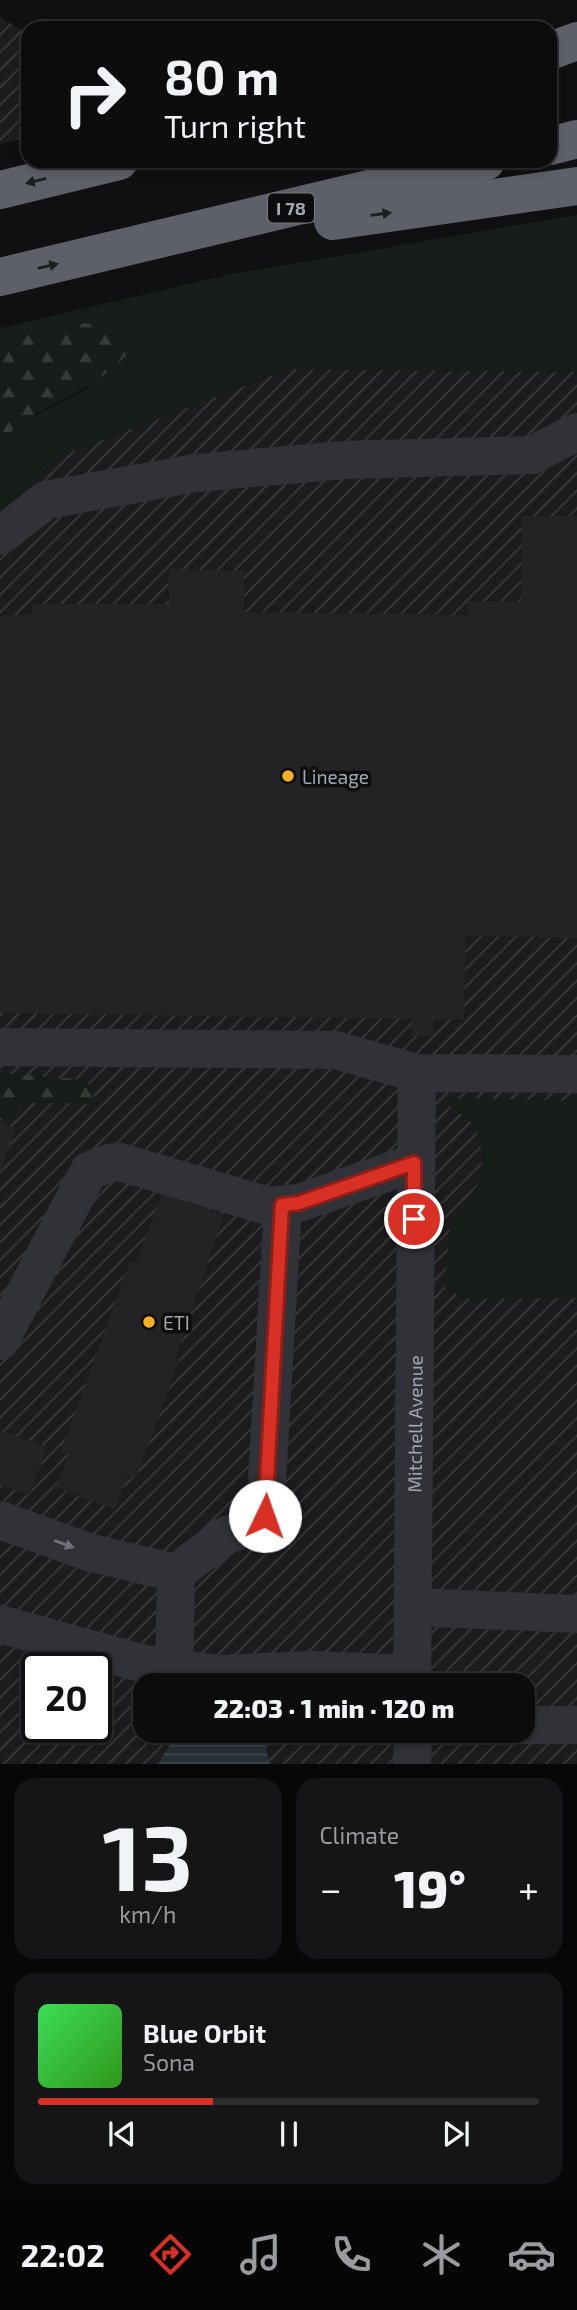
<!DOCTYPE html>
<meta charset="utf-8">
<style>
body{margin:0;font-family:"Exo 2",sans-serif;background:#151517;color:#f1f3f6;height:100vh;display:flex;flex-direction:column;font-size:26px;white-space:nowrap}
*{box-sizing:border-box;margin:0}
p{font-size:23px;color:#9a9b9e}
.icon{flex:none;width:38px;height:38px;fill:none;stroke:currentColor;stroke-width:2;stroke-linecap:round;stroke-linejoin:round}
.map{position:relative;height:1764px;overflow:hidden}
.panel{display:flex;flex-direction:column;gap:14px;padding:14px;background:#070708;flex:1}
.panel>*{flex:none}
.hud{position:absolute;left:21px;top:21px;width:536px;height:147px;border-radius:21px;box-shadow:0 4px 10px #0003,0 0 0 2px #2c2c2e;background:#0c0c0e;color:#f1f3f6;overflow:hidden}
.speed{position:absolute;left:21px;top:1652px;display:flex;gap:14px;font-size:35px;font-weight:700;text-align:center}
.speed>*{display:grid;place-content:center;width:91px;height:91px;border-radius:50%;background:#0c0c0e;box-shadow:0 4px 10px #0003,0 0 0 2px #2c2c2e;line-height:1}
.speed .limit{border:4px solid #111;border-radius:10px;background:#fff;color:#111}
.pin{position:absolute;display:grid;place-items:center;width:60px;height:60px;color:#fff;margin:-30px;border:4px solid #fff;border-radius:50%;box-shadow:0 2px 7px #0007}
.me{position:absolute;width:77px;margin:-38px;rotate:3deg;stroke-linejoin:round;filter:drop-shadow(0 0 5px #0008)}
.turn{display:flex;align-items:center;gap:24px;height:147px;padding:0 28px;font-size:32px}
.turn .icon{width:91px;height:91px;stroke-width:2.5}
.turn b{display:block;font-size:49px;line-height:60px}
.big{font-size:52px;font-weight:800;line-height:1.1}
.panel .card{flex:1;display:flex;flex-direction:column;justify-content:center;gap:10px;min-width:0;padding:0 24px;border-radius:21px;background:#151517}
.panel .dial{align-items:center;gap:0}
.dial b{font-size:91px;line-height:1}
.song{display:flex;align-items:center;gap:21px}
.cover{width:84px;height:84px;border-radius:10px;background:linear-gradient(135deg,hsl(130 70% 55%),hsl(110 70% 35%))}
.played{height:7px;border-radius:4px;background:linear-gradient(90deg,#d93025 35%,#2c2c2e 35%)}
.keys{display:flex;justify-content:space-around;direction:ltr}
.heat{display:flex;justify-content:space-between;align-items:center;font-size:38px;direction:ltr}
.panel .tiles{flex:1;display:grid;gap:14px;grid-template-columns:1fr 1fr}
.card:last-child{grid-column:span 2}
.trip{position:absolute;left:133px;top:1673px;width:402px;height:70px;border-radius:21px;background:#0c0c0e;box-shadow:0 4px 10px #0003,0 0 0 2px #2c2c2e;font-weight:800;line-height:70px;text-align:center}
.tab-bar{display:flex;height:112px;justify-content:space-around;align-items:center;background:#050506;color:#9a9b9e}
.tab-bar .icon{width:49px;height:49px}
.tab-bar .active{color:#d93025}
.tab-bar b{font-size:32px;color:#f1f3f6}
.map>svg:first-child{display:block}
.industrial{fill:url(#industrial-furrows);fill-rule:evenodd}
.green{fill:#171d18}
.forest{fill:url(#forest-firs)}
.water{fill:url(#water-rules)}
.building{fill:#232326}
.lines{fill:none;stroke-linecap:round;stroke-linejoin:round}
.minor{stroke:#313237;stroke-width:38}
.highway{stroke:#5d6068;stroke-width:38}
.oneway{fill:#1c1d1f}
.oneway2{fill:#6f727b}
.route-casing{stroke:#8d1f18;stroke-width:18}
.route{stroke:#d93025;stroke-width:12}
.poi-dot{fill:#f8af22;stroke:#0c0c0d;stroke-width:2.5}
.labels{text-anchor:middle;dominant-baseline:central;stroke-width:7;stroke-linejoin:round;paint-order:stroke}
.shield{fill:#0c0c0d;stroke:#747881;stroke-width:2}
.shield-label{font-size:18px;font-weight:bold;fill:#a1a7b3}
.poi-label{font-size:19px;fill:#a1a7b3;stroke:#0c0c0d;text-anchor:start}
.street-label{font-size:19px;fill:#a1a7b3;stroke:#0c0c0d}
</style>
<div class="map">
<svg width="577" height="1764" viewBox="0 0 577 1764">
<defs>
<pattern id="industrial-furrows" width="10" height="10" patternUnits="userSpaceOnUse" patternTransform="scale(1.75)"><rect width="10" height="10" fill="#1c1c1f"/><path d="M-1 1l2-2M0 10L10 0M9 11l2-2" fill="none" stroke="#3a3a3d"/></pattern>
<pattern id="forest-firs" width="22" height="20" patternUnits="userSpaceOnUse" patternTransform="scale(1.75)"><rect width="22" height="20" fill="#171d18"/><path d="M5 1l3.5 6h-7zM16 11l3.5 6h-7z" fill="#363b37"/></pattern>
<pattern id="water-rules" width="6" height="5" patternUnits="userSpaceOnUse" patternTransform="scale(1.75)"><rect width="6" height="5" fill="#272f36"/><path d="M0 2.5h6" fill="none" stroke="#434a51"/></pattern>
</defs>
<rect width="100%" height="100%" fill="#101012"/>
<g class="industrial">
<polygon points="0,17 28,34 28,137 0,144"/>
<path d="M289 369 577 372V1764H0V512L63 455ZM37 1668H96V1727H37ZM145 1685H523V1731H145Z"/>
</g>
<g class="green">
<polygon points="577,215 577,372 289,369 63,455 0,512 0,445 21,423 89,388 69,323 0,343 0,328 227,275"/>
<polygon points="452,1098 577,1101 577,1298 464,1299 445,1287 450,1225 463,1210 480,1180 481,1170 482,1152 475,1125 449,1105"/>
</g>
<g class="forest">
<path d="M69 322 122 327 138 339C111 383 64 395 23 422 14 427 7 438 0 445V343Z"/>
<polygon points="0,1073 87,1080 97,1104 21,1102 13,1122 0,1118"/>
</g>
<polygon class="water" points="178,1731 255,1731 261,1733 270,1764 158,1764"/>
<g class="building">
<polygon points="522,516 577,516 577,938 466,936 464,1020 433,1019 433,1036 412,1036 412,1019 0,1013 0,615 32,615 33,604 169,604 169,569 244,571 244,612 468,615 468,601 521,602"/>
<polygon points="0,1123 16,1128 0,1172"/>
<polygon points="162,1193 224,1215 176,1357 180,1358 136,1479 128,1475 115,1509 56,1488 69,1454 61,1451 130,1261 136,1264"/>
<polygon points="0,1430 47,1447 30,1495 0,1485"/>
</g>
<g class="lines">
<g class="minor">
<polyline points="0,536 46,500 196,473 345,460 532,455 577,432"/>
<polyline points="0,1047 335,1050 417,1073 577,1074"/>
<polyline points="0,1341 89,1171 109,1163 120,1162 268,1206 299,1203 414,1163"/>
<polyline points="0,1520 88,1552 176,1573"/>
<polyline points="413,1607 577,1614"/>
<polyline points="0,1624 144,1664 220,1674 312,1670 412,1674"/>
<polyline points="174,1668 176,1573 225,1536 253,1525 265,1516 283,1205"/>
<path id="s1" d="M412 1685 417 1073"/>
<polyline points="523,1725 577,1725"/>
<polyline points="412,1764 413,1731"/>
</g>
<g class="highway">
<polyline points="550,51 577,41"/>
<polyline points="550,146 577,139"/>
<polyline points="0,190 119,161"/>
<polyline points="333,221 577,186"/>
<polyline points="0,277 486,161"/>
</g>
</g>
<defs><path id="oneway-solid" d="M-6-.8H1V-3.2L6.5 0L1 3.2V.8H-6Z" transform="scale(1.75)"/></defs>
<g class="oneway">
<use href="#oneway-solid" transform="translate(36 181) rotate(166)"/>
<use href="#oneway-solid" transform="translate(381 214) rotate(-8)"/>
<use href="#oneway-solid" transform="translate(48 266) rotate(-13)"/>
</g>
<use class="oneway2" href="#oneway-solid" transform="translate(64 1544) rotate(20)"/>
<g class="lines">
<defs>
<polyline id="route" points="265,1516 282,1205 299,1203 414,1163 414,1219"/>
</defs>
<use href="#route" class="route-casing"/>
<use href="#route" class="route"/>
</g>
<g class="poi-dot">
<circle cx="288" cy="776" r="7"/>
<circle cx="149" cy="1322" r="7"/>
</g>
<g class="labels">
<rect class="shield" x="268" y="193.5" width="46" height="29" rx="5"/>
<g class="shield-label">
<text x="291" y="208">I 78</text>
</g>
<g class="poi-label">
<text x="302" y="776">Lineage</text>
<text x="163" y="1322">ETI</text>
</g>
<g class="street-label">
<text stroke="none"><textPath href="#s1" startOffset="261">Mitchell Avenue</textPath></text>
</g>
</g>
</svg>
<div class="speed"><div class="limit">20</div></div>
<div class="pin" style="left:414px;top:1219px;background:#d93025"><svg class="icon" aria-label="arrive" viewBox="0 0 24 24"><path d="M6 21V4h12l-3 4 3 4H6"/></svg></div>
<svg class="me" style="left:265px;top:1516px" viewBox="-20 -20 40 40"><circle r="19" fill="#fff"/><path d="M0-13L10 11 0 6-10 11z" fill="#d93025"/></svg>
<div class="trip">22:03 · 1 min · 120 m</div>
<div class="hud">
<div class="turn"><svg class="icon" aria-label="right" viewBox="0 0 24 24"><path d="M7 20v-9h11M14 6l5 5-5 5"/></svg><div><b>80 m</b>Turn right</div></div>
</div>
</div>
<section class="panel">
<div class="tiles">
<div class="card dial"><b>13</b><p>km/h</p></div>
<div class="card"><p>Climate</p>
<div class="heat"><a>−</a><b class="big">19°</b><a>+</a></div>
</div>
<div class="card">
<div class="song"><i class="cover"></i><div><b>Blue Orbit</b><p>Sona</p></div></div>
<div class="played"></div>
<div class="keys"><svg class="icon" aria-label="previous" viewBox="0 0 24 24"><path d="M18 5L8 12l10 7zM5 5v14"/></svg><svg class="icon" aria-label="pause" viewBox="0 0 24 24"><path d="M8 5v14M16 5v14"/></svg><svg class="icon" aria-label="next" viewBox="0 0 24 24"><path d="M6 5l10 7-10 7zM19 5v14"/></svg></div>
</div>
</div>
</section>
<nav class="tab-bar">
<b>22:02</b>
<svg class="icon active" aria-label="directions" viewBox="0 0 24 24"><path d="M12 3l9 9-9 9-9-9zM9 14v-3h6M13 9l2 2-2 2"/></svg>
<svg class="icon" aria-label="music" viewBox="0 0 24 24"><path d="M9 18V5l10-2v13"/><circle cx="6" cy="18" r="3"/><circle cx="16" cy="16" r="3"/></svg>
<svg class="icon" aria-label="phone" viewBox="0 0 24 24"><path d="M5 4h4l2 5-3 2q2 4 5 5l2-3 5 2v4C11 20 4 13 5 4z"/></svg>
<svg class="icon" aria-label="climate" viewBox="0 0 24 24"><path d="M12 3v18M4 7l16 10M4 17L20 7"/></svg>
<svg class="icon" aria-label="car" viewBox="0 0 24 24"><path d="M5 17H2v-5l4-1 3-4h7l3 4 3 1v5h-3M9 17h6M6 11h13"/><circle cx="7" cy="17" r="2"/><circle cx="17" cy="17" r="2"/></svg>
</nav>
